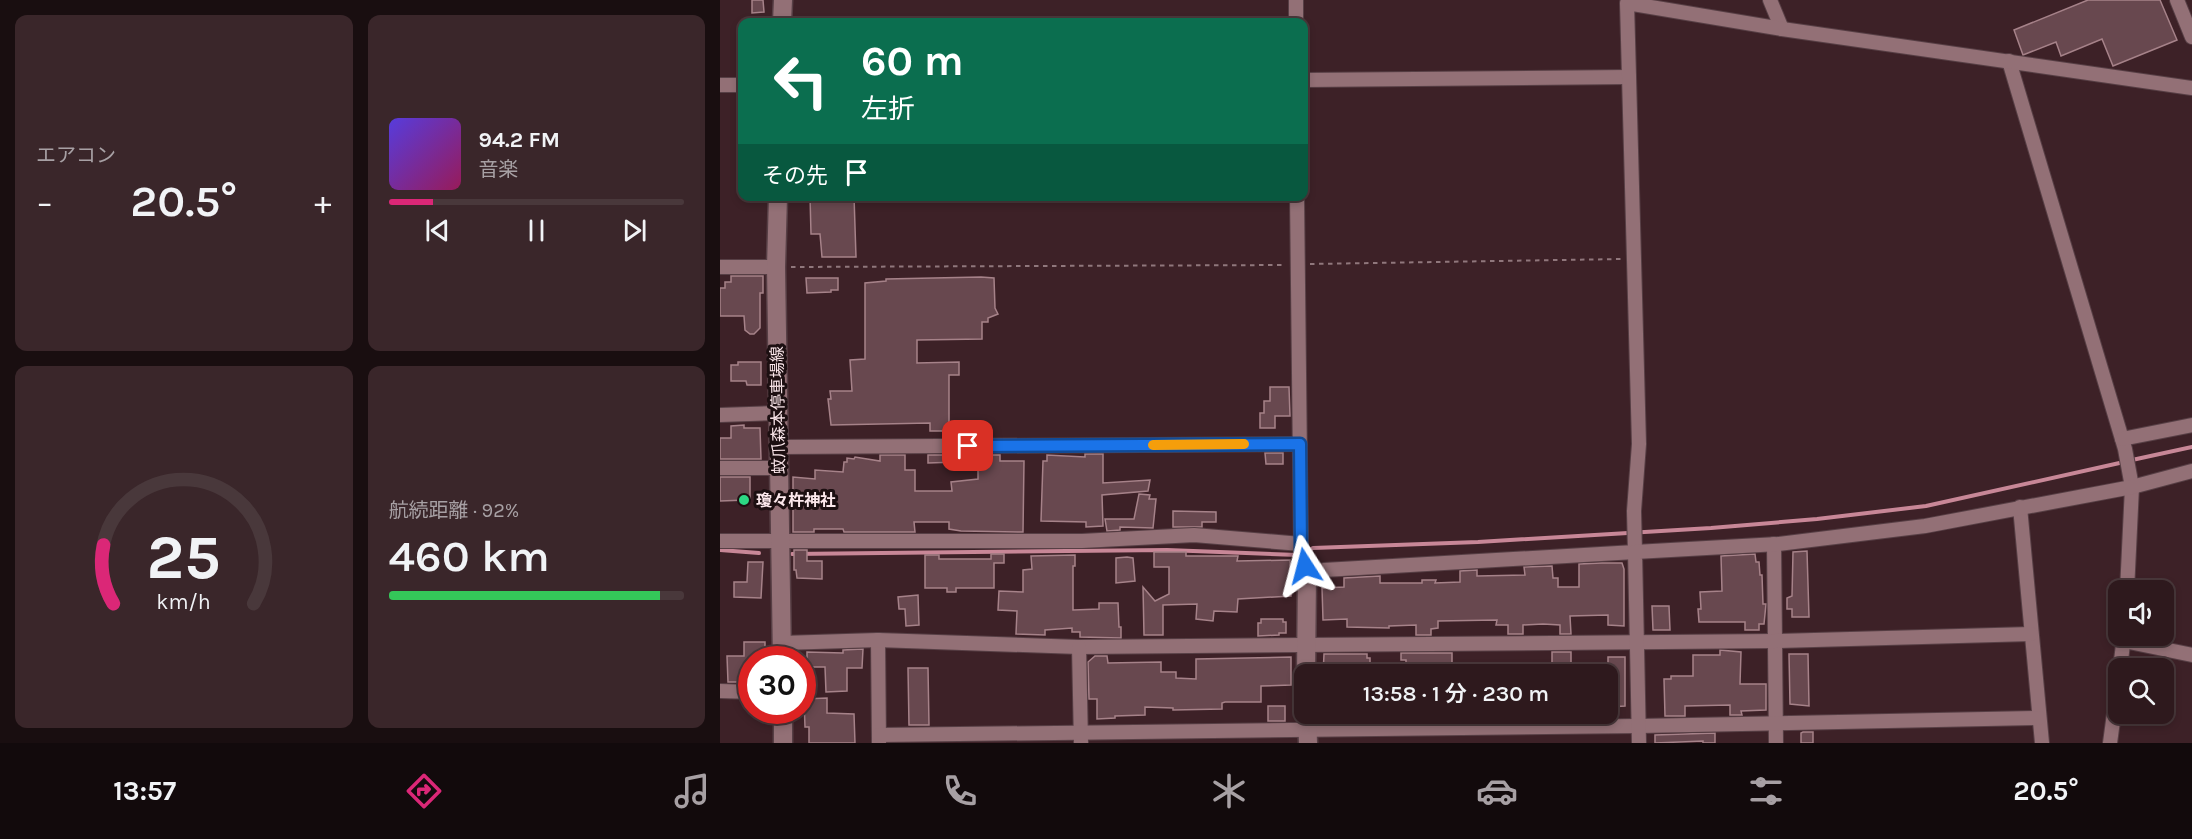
<!DOCTYPE html>
<html lang="ja">
<meta charset="utf-8">
<style>
body{margin:0;font-family:Karla,"Noto Sans JP",sans-serif;background:#3a262a;color:#f1f3f6;height:100vh;display:flex;flex-direction:column;font-size:22px;white-space:nowrap}
*{box-sizing:border-box;margin:0}
p{font-size:20px;color:#a7a0a4}
.icon{flex:none;width:33px;height:33px;fill:none;stroke:currentColor;stroke-width:2;stroke-linecap:round;stroke-linejoin:round}
.map{position:relative;flex:1;overflow:hidden}
.side{display:flex;flex-direction:column;gap:15px;padding:15px;background:#190e10;width:720px}
.side>*{flex:none}
.hud{position:absolute;left:18px;top:18px;width:570px;height:183px;border-radius:12px;box-shadow:0 3px 9px #0003,0 0 0 2px #49383b;background:#0b6e4f;color:#fff;overflow:hidden}
.tools{position:absolute;left:1388px;top:580px;display:grid;gap:12px}
.tools a{display:grid;place-items:center;width:66px;height:66px;border-radius:12px;background:#2e191d;box-shadow:0 3px 9px #0003,0 0 0 2px #49383b;font-size:30px}
.speed{position:absolute;left:18px;top:646px;display:flex;gap:12px;font-size:30px;font-weight:700;text-align:center}
.speed>*{display:grid;place-content:center;width:78px;height:78px;border-radius:50%;background:#2e191d;box-shadow:0 3px 9px #0003,0 0 0 2px #49383b;line-height:1}
.speed .limit{border:9px solid #d22;background:#fff;color:#111}
.pin{position:absolute;display:grid;place-items:center;width:51px;height:51px;color:#fff;margin:-26px;border-radius:12px;box-shadow:0 3px 9px #0006}
.me{position:absolute;width:66px;margin:-33px;rotate:351deg;stroke-linejoin:round;filter:drop-shadow(0 0 4px #0008)}
.turn{display:flex;align-items:center;gap:21px;height:126px;padding:0 24px;font-size:27px}
.turn .icon{width:78px;height:78px;stroke-width:2.5}
.turn b{display:block;font-size:42px;line-height:51px}
.then{display:flex;align-items:center;height:57px;padding:0 24px;background:#0003;gap:12px;font-size:22px}
.big{font-size:45px;font-weight:600;line-height:1.1}
.side .widget{flex:1;display:flex;flex-direction:column;justify-content:center;gap:9px;min-width:0;padding:0 21px;border-radius:12px;background:#3a262a}
.side .dial{align-items:center;gap:0}
.dial svg{height:156px;overflow:visible;fill:none;stroke:#49383b;stroke-width:7;stroke-linecap:round;text-anchor:middle}
.dial text{fill:#f1f3f6;stroke:none}
.song{display:flex;align-items:center;gap:18px}
.cover{width:72px;height:72px;border-radius:9px;background:linear-gradient(135deg,hsl(250 70% 55%),hsl(330 70% 35%))}
.played{height:6px;border-radius:3px;background:linear-gradient(90deg,#db2777 15%,#49383b 15%)}
.keys{display:flex;justify-content:space-around;direction:ltr}
.heat{display:flex;justify-content:space-between;align-items:center;font-size:33px;direction:ltr}
.charge{height:9px;border-radius:4px;background:linear-gradient(90deg,#34c759 92%,#49383b 0)}
.side .tiles{flex:1;display:grid;gap:15px;grid-template-columns:repeat(2,1fr)}
.trip{position:absolute;left:574px;top:664px;width:324px;height:60px;border-radius:12px;background:#2e191d;box-shadow:0 3px 9px #0003,0 0 0 2px #49383b;font-weight:600;line-height:60px;text-align:center}
.tabs{display:flex;height:96px;justify-content:space-around;align-items:center;background:#120a0c;color:#a7a0a4}
.tabs .icon{width:42px;height:42px}
.tabs .current{color:#db2777}
.tabs b{font-size:27px;color:#f1f3f6}
main{display:flex;flex:1;min-height:0}
.map>svg:first-child{display:block}
.lines{fill:none;stroke-linecap:round;stroke-linejoin:round}
.stream{stroke:#c88797;stroke-width:4}
.building{fill:#68484f;stroke:#a68289;stroke-width:1.5}
.street-casing{stroke:#573f45;stroke-width:16}
.secondary-casing{stroke:#573f45;stroke-width:21}
.path{stroke:#90777c;stroke-width:2;stroke-dasharray:4.5 4.5;stroke-linecap:butt}
.street{stroke:#937076;stroke-width:14}
.secondary{stroke:#937076;stroke-width:18}
.route-casing{stroke:#114b97;stroke-width:15}
.route{stroke:#1a73e8;stroke-width:10}
.slow{stroke:#f59e0b;stroke-width:10}
.poi-dot{fill:#2cd884;stroke:#1c0f11;stroke-width:2}
.labels{text-anchor:middle;dominant-baseline:central;stroke-width:6;stroke-linejoin:round;paint-order:stroke}
.street-label{font-size:16px;fill:#fce8ec;stroke:#1c0f11}
.poi-label{font-size:16px;font-weight:bold;fill:#fce8ec;stroke:#1c0f11;text-anchor:start}
</style>
<main>
<section class="side">
<div class="tiles">
<div class="widget"><p>エアコン</p>
<div class="heat"><a>−</a><b class="big">20.5°</b><a>+</a></div>
</div>
<div class="widget">
<div class="song"><i class="cover"></i><div><b>94.2 FM</b><p>音楽</p></div></div>
<div class="played"></div>
<div class="keys"><svg class="icon" aria-label="previous" viewBox="0 0 24 24"><path d="M18 5L8 12l10 7zM5 5v14"/></svg><svg class="icon" aria-label="pause" viewBox="0 0 24 24"><path d="M8 5v14M16 5v14"/></svg><svg class="icon" aria-label="next" viewBox="0 0 24 24"><path d="M6 5l10 7-10 7zM19 5v14"/></svg></div>
</div>
<div class="widget dial"><svg viewBox="0 0 100 80">
<path d="M14 69A42 42 0 1 1 86 69"/>
<path d="M14 69A42 42 0 0 1 9 39" stroke="#db2777"/>
<text x="50" y="56" font-size="32" font-weight="700">25</text>
<text x="50" y="72" font-size="11">km/h</text>
</svg></div>
<div class="widget"><p>航続距離 · 92%</p><b class="big">460 km</b><div class="charge"></div></div>
</div>
</section>
<div class="map">
<svg width="1472" height="743" viewBox="0 0 1472 743">
<rect width="100%" height="100%" fill="#3d2127"/>
<g class="lines">
<g class="stream">
<polyline points="1412,460 1472,447"/>
<polyline points="0,550 39,553"/>
<polyline points="585,552 593,548 758,542 991,528 1097,519 1206,506 1404,462"/>
<polyline points="72,554 447,550 578,555"/>
</g>
</g>
<g class="building">
<polygon points="32,0 43,0 44,12 32,13"/>
<polygon points="1368,0 1440,0 1457,40 1393,66 1382,39 1341,56 1336,42 1303,55 1294,30"/>
<polygon points="90,196 134,196 136,257 102,257 100,234 91,234"/>
<polygon points="11,276 43,276 43,293 40,293 40,328 34,334 30,334 25,330 24,316 0,316 0,288 5,288 5,282 11,282"/>
<polygon points="261,277 274,278 275,308 278,314 268,318 268,322 262,322 262,339 197,340 197,363 239,362 239,375 229,375 229,431 210,431 210,423 111,425 108,399 111,399 110,391 132,391 130,360 145,359 145,283 166,281 166,279"/>
<polygon points="86,278 118,278 118,290 111,290 111,292 87,293"/>
<polygon points="18,362 41,362 41,385 27,385 26,381 11,381 11,365 18,365"/>
<polygon points="550,387 569,387 570,416 555,416 555,428 540,428 540,413 544,413 544,401 550,401"/>
<polygon points="24,425 24,428 40,428 41,459 0,459 0,438 11,438 11,426"/>
<polygon points="545,453 563,453 563,464 546,464"/>
<polygon points="365,454 383,454 383,483 430,480 428,491 382,495 383,526 366,527 366,522 321,521 323,461 327,461 327,455 365,457"/>
<polygon points="160,455 185,455 185,470 195,470 195,491 232,491 231,482 258,479 258,463 261,463 261,455 280,455 280,461 304,461 303,532 241,531 229,529 229,522 194,522 195,532 124,532 123,529 94,529 94,532 73,532 73,477 95,479 95,470 123,472 124,462 127,462 127,458 134,459 135,457 160,461"/>
<polygon points="208,455 238,455 238,462 208,463"/>
<polygon points="0,477 30,477 30,498 27,500 0,501"/>
<polygon points="419,494 430,495 429,499 436,499 433,528 400,527 400,530 387,531 385,519 414,519"/>
<polygon points="453,511 496,512 496,522 482,522 482,527 453,527"/>
<polygon points="74,550 87,550 87,561 102,561 102,579 77,578 76,570 74,570"/>
<polygon points="1087,551 1089,617 1072,617 1072,609 1067,609 1067,598 1072,596 1073,552"/>
<polygon points="434,552 466,552 466,556 518,556 517,561 570,560 571,596 518,599 517,612 494,611 493,621 476,619 477,604 443,605 443,635 424,635 423,587 435,601 449,594 449,567 434,567"/>
<polygon points="271,554 284,554 284,563 274,563 274,588 236,588 236,592 227,592 227,588 205,588 205,555 219,555 219,559 271,559"/>
<polygon points="1035,554 1036,562 1039,562 1040,575 1042,575 1043,604 1046,604 1044,624 1039,624 1039,630 1025,630 1025,622 979,622 978,609 981,609 980,592 1002,591 1001,556"/>
<polygon points="355,555 355,566 353,566 353,610 379,609 379,603 398,603 399,627 401,627 401,638 360,637 360,632 352,632 352,628 325,630 325,635 296,634 297,611 278,610 279,591 303,592 303,570 312,569 311,556"/>
<polygon points="407,557 413,558 415,581 396,583 396,558"/>
<polygon points="28,562 43,562 41,598 14,597 14,582 27,582"/>
<polygon points="882,563 902,563 904,569 904,626 888,625 888,615 850,616 851,634 840,634 840,625 823,624 803,625 803,634 788,634 788,625 776,625 777,620 718,621 718,628 711,629 711,635 696,635 696,625 669,626 669,628 627,627 627,619 603,620 602,588 624,587 624,578 660,576 660,583 702,583 702,580 716,580 715,583 740,582 740,571 757,570 757,576 805,575 804,567 832,566 833,578 838,578 838,587 859,587 859,564"/>
<polygon points="198,595 199,625 186,626 185,609 179,609 178,597"/>
<polygon points="932,606 949,606 950,630 933,630"/>
<polygon points="541,619 563,619 563,622 566,622 566,633 559,633 559,635 538,636 538,623 541,623"/>
<polygon points="24,642 45,642 45,660 32,660 32,682 8,682 7,656 24,656"/>
<polygon points="143,649 142,668 127,668 127,691 106,692 105,667 82,667 82,658 87,658 87,652 123,653 123,650"/>
<polygon points="1000,650 1021,652 1020,684 1046,684 1046,710 1021,711 1022,715 1010,715 1010,705 965,706 965,716 945,716 944,679 951,679 951,676 973,676 973,655 1000,655"/>
<polygon points="832,652 851,652 851,674 832,675"/>
<polygon points="681,653 732,653 732,670 730,670 730,675 686,675 686,660 681,660"/>
<polygon points="604,654 647,654 647,658 650,658 650,675 603,675"/>
<polygon points="1069,654 1088,654 1089,706 1070,704"/>
<polygon points="375,656 387,656 388,663 441,662 441,672 456,672 456,678 476,679 476,659 571,657 571,685 541,686 541,702 505,702 502,703 502,709 453,710 453,708 425,707 425,715 395,716 395,718 377,719 377,699 369,699 368,662"/>
<polygon points="888,657 905,657 905,706 888,707"/>
<polygon points="188,668 208,668 209,725 189,725"/>
<polygon points="107,698 107,713 134,714 135,743 89,743 89,727 85,727 84,699"/>
<rect x="548" y="706" width="17" height="15"/>
<polygon points="612,714 635,714 635,720 612,721"/>
<polygon points="1083,732 1093,732 1093,743 1081,743 1081,733"/>
<polygon points="995,733 995,743 983,743 983,741 935,743 935,735"/>
</g>
<g class="lines">
<defs>
<g id="street">
<polyline points="576,0 576,22"/>
<polyline points="1050,0 1062,29"/>
<polyline points="1457,0 1472,37"/>
<polyline points="1289,61 1405,449 1412,487 1407,591"/>
<polyline points="584,80 909,77"/>
<polyline points="0,85 22,85"/>
<polyline points="577,196 581,550 587,574 604,570 915,552 914,511 919,444 907,3 1062,29 1472,88"/>
<polyline points="0,267 56,267"/>
<polyline points="0,415 58,413"/>
<polyline points="1402,439 1472,425"/>
<polyline points="59,447 580,444"/>
<polyline points="0,468 59,468"/>
<polyline points="1300,507 1322,743"/>
<polyline points="0,541 362,541 474,535 581,544"/>
<polyline points="1054,544 1056,743"/>
<polyline points="158,640 159,743"/>
<polyline points="1404,641 1472,655"/>
<polyline points="62,643 158,640 359,647 1055,641 1311,634"/>
<polyline points="359,647 361,743"/>
<polyline points="1400,669 1404,636"/>
<polyline points="0,691 32,692"/>
<polyline points="159,735 919,726 1319,718"/>
<polyline points="919,743 915,552 1058,544 1205,526 1412,487 1472,471"/>
<polyline points="1390,743 1398,684"/>
</g>
<g id="secondary">
<polyline points="62,22 63,0"/>
<polyline points="58,196 56,267 62,660"/>
<polyline points="586,675 587,574"/>
<polyline points="63,711 63,743"/>
<polyline points="587,714 588,743"/>
</g>
</defs>
<use href="#street" class="street-casing"/>
<use href="#secondary" class="secondary-casing"/>
<g class="path">
<polyline points="590,264 902,259"/>
<polyline points="71,267 566,265"/>
</g>
<use href="#street" class="street"/>
<use href="#secondary" class="secondary"/>
</g>
<g class="lines">
<defs>
<polyline id="route" points="248,446 580,444 581,550 585,566"/>
</defs>
<use href="#route" class="route-casing"/>
<use href="#route" class="route"/>
<polyline class="slow" points="433,445 524,444"/>
</g>
<circle class="poi-dot" cx="24" cy="500" r="6"/>
<g class="labels">
<g class="street-label">
<text transform="translate(58 410) rotate(-91)">蚊爪森本停車場線</text>
</g>
<g class="poi-label">
<text x="36" y="500">瓊々杵神社</text>
</g>
</g>
</svg>
<div class="tools">
<a><svg class="icon" aria-label="sound" viewBox="0 0 24 24"><path d="M4 9h4l5-4v14l-5-4H4zM17 9q2 3 0 6"/></svg></a>
<a><svg class="icon" aria-label="search" viewBox="0 0 24 24"><circle cx="10" cy="10" r="6"/><path d="M15 15l6 6"/></svg></a>
</div>
<div class="speed"><div class="limit">30</div></div>
<div class="pin" style="left:248px;top:446px;background:#d93025"><svg class="icon" aria-label="arrive" viewBox="0 0 24 24"><path d="M6 21V4h12l-3 4 3 4H6"/></svg></div>
<svg class="me" style="left:585px;top:566px" viewBox="-20 -20 40 40"><path d="M0-17L14 15 0 8-14 15z" fill="#1a73e8" stroke="#fff" stroke-width="4"/></svg>
<div class="trip">13:58 · 1 分 · 230 m</div>
<div class="hud">
<div class="turn"><svg class="icon" aria-label="left" viewBox="0 0 24 24"><path d="M17 20v-9H6M10 6l-5 5 5 5"/></svg><div><b>60 m</b>左折</div></div>
<div class="then">その先<svg class="icon" aria-label="arrive" viewBox="0 0 24 24"><path d="M6 21V4h12l-3 4 3 4H6"/></svg></div>
</div>
</div>
</main>
<nav class="tabs">
<b>13:57</b>
<svg class="icon current" aria-label="directions" viewBox="0 0 24 24"><path d="M12 3l9 9-9 9-9-9zM9 14v-3h6M13 9l2 2-2 2"/></svg>
<svg class="icon" aria-label="music" viewBox="0 0 24 24"><path d="M9 18V5l10-2v13"/><circle cx="6" cy="18" r="3"/><circle cx="16" cy="16" r="3"/></svg>
<svg class="icon" aria-label="phone" viewBox="0 0 24 24"><path d="M5 4h4l2 5-3 2q2 4 5 5l2-3 5 2v4C11 20 4 13 5 4z"/></svg>
<svg class="icon" aria-label="climate" viewBox="0 0 24 24"><path d="M12 3v18M4 7l16 10M4 17L20 7"/></svg>
<svg class="icon" aria-label="car" viewBox="0 0 24 24"><path d="M5 17H2v-5l4-1 3-4h7l3 4 3 1v5h-3M9 17h6M6 11h13"/><circle cx="7" cy="17" r="2"/><circle cx="17" cy="17" r="2"/></svg>
<svg class="icon" aria-label="filters" viewBox="0 0 24 24"><path d="M4 7h16M4 17h16"/><circle cx="9" cy="7" r="2"/><circle cx="15" cy="17" r="2"/></svg>
<b>20.5°</b>
</nav>
